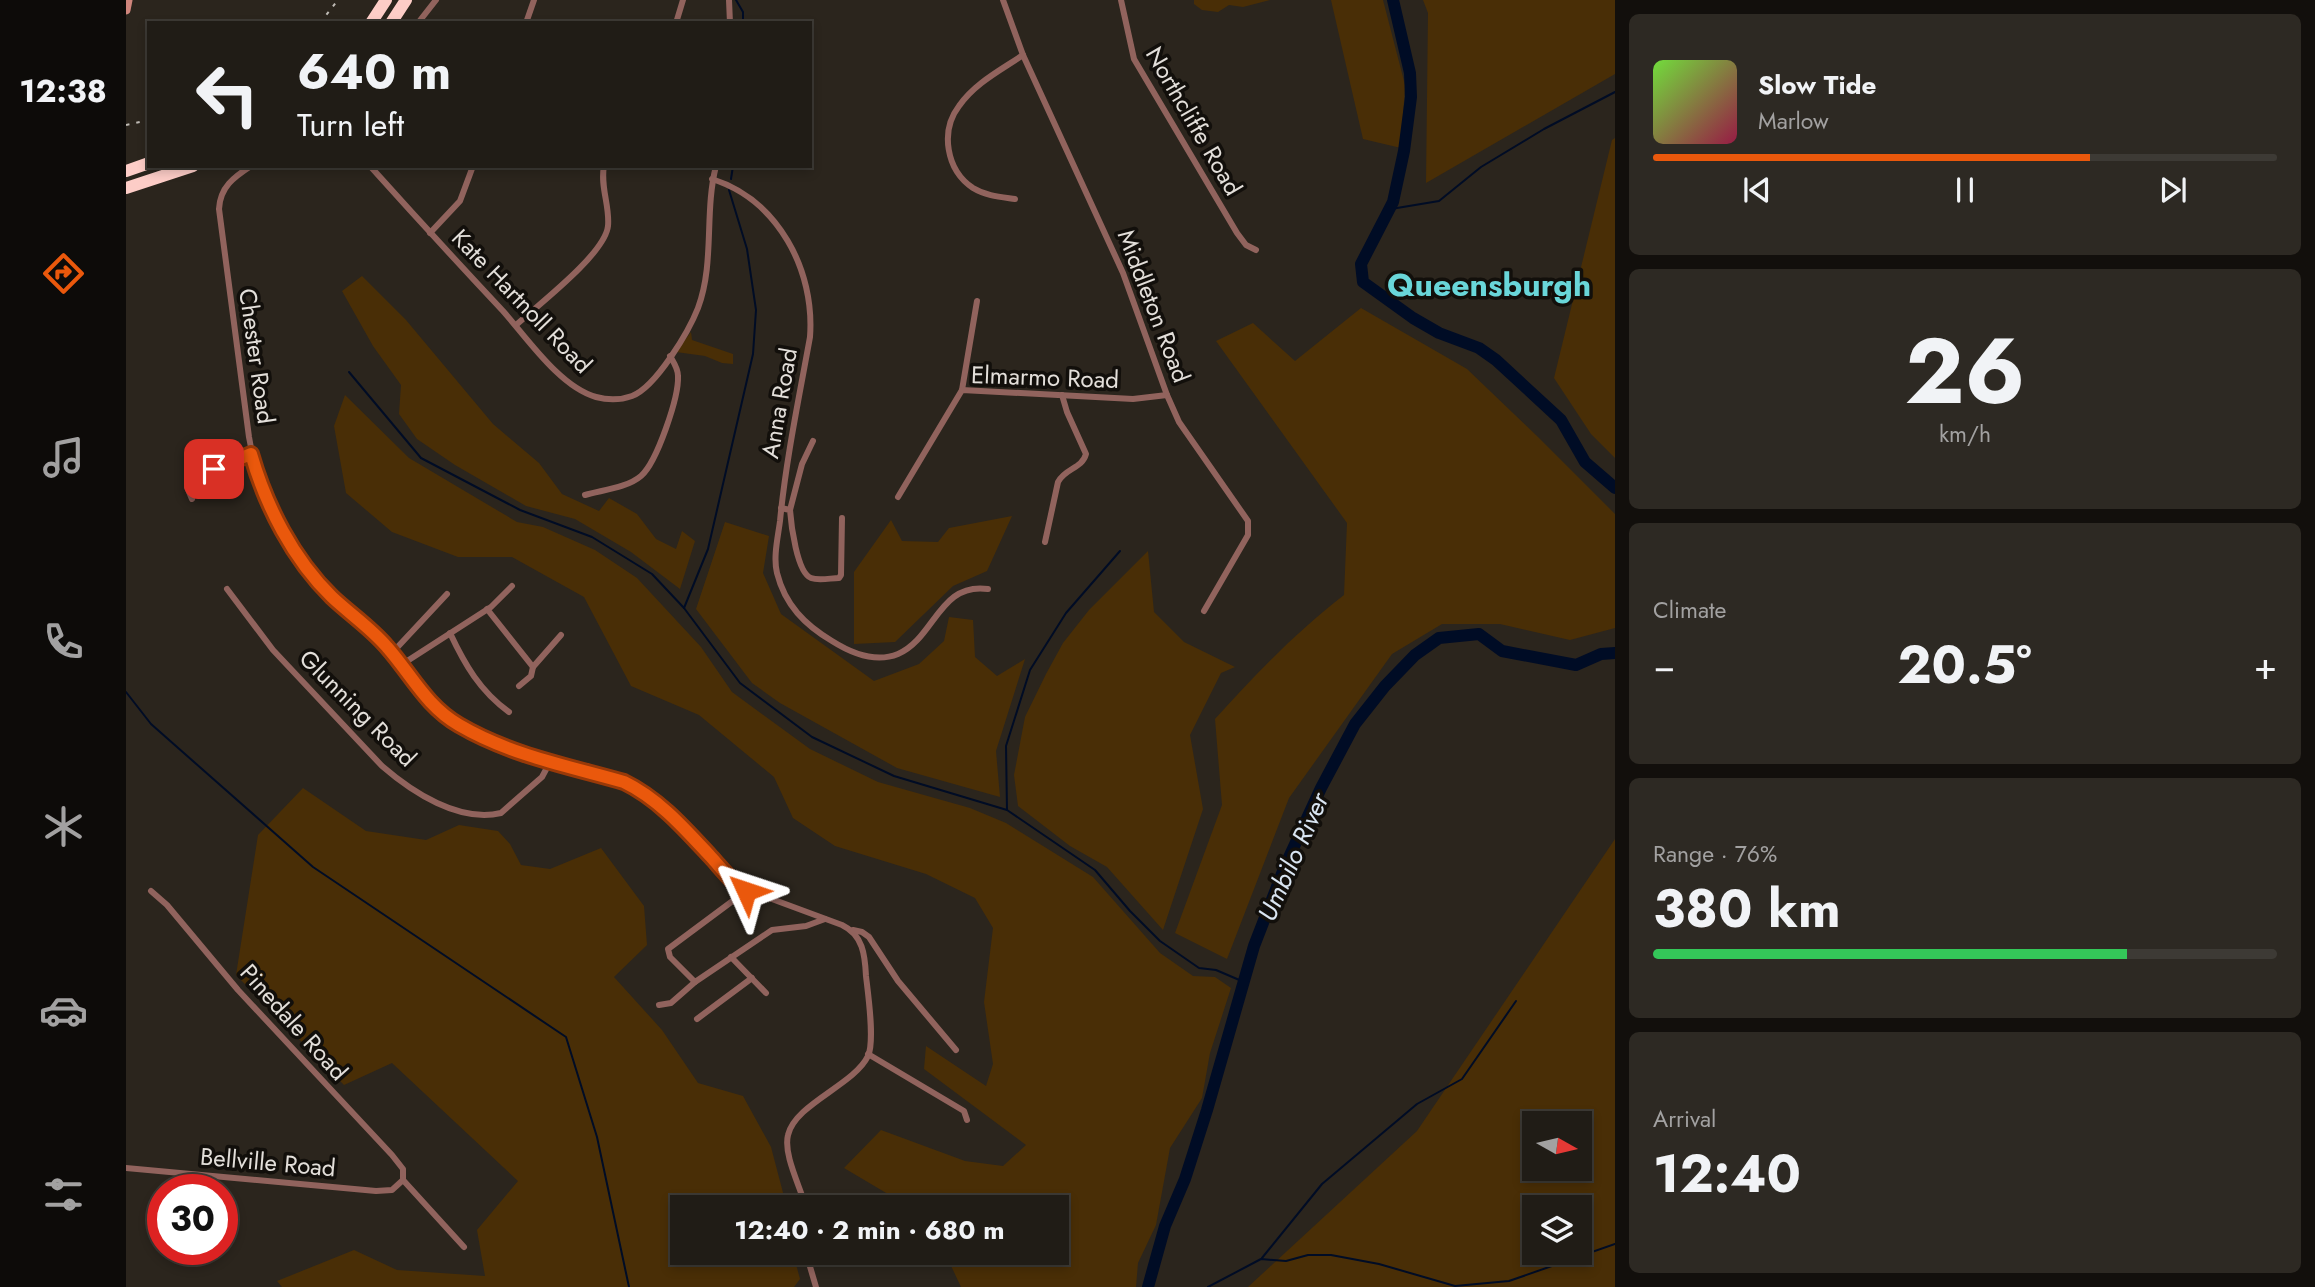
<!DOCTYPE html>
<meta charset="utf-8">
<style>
body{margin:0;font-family:Jost,sans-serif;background:#2d2923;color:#f1f3f6;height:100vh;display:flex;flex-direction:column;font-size:26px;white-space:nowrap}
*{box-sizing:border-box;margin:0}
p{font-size:23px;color:#a2a1a1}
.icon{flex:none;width:38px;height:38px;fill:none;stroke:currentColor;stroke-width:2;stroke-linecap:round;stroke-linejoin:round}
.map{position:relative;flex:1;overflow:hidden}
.details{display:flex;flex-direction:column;gap:14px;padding:14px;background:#120f0c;width:700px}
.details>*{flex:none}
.hud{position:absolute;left:21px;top:21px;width:665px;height:147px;border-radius:0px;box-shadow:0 4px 10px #0003,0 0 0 2px #3d3a35;background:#201c16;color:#f1f3f6;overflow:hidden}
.needle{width:46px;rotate:98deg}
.buttons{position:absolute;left:1396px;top:1111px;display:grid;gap:14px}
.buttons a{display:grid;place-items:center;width:70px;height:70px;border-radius:0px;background:#201c16;box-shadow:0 4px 10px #0003,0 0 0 2px #3d3a35;font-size:35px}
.speed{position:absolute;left:21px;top:1174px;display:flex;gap:14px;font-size:35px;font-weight:700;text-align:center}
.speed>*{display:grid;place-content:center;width:91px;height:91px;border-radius:50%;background:#201c16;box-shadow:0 4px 10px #0003,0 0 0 2px #3d3a35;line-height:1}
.speed .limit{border:10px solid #d22;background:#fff;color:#111}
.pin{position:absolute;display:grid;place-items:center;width:60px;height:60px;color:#fff;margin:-30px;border-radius:14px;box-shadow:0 4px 10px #0006}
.me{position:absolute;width:77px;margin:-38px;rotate:312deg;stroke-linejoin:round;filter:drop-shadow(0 0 5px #0008)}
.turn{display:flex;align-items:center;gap:24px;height:147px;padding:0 35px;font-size:32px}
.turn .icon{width:91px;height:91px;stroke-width:2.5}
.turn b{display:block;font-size:49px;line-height:60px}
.big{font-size:52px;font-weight:700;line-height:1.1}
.details .tile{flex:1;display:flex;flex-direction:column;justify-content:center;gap:10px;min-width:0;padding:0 24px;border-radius:10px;background:#2d2923}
.details .dial{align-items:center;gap:0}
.dial b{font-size:91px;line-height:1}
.song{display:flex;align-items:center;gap:21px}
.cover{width:84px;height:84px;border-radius:10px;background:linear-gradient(135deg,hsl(100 70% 55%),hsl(340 70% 35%))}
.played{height:7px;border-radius:4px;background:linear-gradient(90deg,#ea580c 70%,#3d3a35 70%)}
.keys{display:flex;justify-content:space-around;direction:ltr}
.heat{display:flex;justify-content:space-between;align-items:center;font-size:38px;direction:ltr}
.charge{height:10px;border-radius:5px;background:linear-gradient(90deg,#34c759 76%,#3d3a35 0)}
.trip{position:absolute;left:544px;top:1195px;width:399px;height:70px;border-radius:0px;background:#201c16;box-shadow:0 4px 10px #0003,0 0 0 2px #3d3a35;font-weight:700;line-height:70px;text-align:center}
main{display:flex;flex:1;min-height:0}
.dock{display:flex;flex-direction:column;width:126px;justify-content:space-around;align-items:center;background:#0d0b09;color:#a2a1a1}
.dock .icon{width:49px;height:49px}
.dock .on{color:#ea580c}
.dock b{font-size:32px;color:#f1f3f6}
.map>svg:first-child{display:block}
.green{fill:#492e06;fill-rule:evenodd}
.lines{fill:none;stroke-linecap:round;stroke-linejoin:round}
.stream{stroke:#000c25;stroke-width:2}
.river{stroke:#000c25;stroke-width:12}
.street{stroke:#91635d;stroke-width:6}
.secondary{stroke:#cf857c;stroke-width:9}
.highway{stroke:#fdcdc7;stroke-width:12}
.rail{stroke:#bfbbb5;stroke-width:2;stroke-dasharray:3.5 7;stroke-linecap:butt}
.route-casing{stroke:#983908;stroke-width:18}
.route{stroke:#ea580c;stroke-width:12}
.labels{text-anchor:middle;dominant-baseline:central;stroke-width:7;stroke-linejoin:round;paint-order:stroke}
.street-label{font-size:24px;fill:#e3dfda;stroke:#120f0b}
.water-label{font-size:26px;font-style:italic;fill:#d9e5f2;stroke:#120f0b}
.district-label{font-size:32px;font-weight:bold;fill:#69d6d9;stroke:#120f0b}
</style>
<main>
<nav class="dock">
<b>12:38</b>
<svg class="icon on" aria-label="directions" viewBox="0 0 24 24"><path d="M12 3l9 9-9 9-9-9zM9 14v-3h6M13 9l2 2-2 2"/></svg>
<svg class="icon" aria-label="music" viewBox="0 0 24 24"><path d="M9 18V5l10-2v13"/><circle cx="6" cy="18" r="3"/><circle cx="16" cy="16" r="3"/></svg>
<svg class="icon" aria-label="phone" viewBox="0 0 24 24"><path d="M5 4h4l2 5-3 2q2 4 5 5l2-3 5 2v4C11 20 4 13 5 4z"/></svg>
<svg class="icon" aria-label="climate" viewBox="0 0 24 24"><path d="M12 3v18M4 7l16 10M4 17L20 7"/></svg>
<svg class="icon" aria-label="car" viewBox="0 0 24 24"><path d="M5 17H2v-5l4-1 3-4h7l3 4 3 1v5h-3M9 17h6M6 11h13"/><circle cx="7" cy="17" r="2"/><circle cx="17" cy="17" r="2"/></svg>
<svg class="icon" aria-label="filters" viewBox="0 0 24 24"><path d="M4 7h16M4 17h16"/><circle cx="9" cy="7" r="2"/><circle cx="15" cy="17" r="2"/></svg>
</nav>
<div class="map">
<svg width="1489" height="1287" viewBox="0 0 1489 1287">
<rect width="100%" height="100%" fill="#2b251d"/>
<g class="green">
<polygon points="1068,0 1144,0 1117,7 1103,5 1092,12 1076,10 1068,4"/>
<polygon points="1205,0 1257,0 1279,85 1275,148 1237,139"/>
<polygon points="1297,0 1489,0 1489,74 1300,183 1302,13"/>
<polygon points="1489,138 1489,458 1465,434 1428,378 1486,140"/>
<polygon points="236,276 280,320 367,424 413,463 436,494 473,511 483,498 511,514 530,539 550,549 556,531 569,541 554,589 505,552 449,519 400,506 329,465 291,439 273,414 275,385 247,346 216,291"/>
<path d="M1235 308 1341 369 1412 437 1489 514V628L1444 640 1374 624H1316L1266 654 1163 798 1101 959 1049 933 1096 805 1089 719C1130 674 1170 632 1218 595L1221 523 1090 341 1127 323 1169 361Z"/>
<polygon points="565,332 566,340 607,354 607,364 596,363 579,356 550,352"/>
<polygon points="219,395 283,458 391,522 417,527 469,550 511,578 575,647 606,692 684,749 752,782 844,808 880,823 967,877 1034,953 1067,976 1089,977 1105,988 1084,1053 1076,1098 1044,1148 1030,1225 1012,1263 1010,1287 835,1287 819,1253 931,1253 931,1208 780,1207 767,1197 718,1168 755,1130 839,1161 877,1166 900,1145 798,1069 800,1046 860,1086 867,1064 858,1002 867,928 849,898 800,874 709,846 667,818 648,777 573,715 505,686 458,597 386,557 332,557 266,532 220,493 208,426"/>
<polygon points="886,516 861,571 827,586 769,642 728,644 728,572 765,520 776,541 812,542 823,528"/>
<polygon points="599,522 643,536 637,573 655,614 748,681 793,664 818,641 823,617 847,620 849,657 871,676 899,659 870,751 874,797 771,768 654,703 626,683 570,609"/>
<polygon points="1022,551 1028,612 1058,642 1109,667 1095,673 1064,735 1077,809 1037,930 981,867 944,846 892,806 888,775 899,717 920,674 937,643 963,610"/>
<polygon points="177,788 240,831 300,840 333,825 372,831 384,844 395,865 424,869 475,848 518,906 521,945 488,977 536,1030 572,1083 617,1096 645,1147 660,1204 661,1207 556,1208 556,1253 667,1253 674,1279 668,1287 156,1287 151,1281 228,1250 271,1270 359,1276 351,1230 392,1181 266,1063 218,1085 110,975 132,835"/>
<path d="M1489 839V1287H1122L1291 1131ZM1409 1124H1454V1169H1409ZM1409 1208H1454V1253H1409Z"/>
</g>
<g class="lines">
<g class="stream">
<polyline points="610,0 617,12 617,23"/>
<polyline points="605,179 607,166"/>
<polyline points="1265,209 1313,201 1355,167 1418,129 1489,92"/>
<polyline points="223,372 295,458 394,510 466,537 526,574 558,608 614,683 686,737 768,776 881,810 969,870 1004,911 1034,941 1073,968 1090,970 1118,982"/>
<polyline points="558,608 582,549 627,354 630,310 621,249 603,190"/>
<polyline points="0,692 25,724 187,867 440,1037 471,1137 503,1287"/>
<polyline points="881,810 880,746 904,670 940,613 994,551"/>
<polyline points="1136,1258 1196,1184 1291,1104 1336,1079 1390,1001"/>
<polyline points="1082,1287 1135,1259 1160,1261 1182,1255 1205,1255 1253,1264 1329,1286 1383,1281 1489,1244"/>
</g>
<g class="river">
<polyline points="1267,0 1284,73 1285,97 1278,151 1267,202 1235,264 1237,282 1287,318 1313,333 1353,348 1370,360 1435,420 1459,462 1489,488"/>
<polyline points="1022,1287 1039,1226 1059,1179 1081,1110 1128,946 1159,866 1195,788 1229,724 1259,686 1289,655 1313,638 1353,634 1376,651 1450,665 1475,654 1489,653"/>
</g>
<g class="street">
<polyline points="603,0 604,23"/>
<polyline points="877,0 897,55 997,273 1041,395 1053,422 1122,521 1122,535 1078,611"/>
<polyline points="995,0 1008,59 1111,233 1120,245 1130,250"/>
<polyline points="292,23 310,0"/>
<polyline points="400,23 408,0"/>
<polyline points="550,23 557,0"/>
<path d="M125 166C108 177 94 187 93 209L123 437C132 494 163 556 205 596 223 614 244 628 261 646 282 671 296 701 323 719 377 754 438 765 498 782L514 790 543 814 616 888 716 925C737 935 739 955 740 976 742 994 749 1041 742 1056 728 1085 669 1104 662 1135 657 1155 675 1188 680 1208"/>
<path d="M244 166C288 215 332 263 377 311 401 338 434 387 470 397 481 400 495 400 506 396 530 387 563 331 572 308 589 262 578 213 590 166"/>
<path d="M586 179C652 200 689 270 684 337 673 398 660 459 654 521 652 537 647 557 651 573 659 605 679 625 706 641 725 653 750 663 772 654 809 638 813 582 862 589"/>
<path d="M889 199C875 197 860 196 847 188 820 170 814 131 833 106 849 83 875 70 897 55"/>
<polyline points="304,233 334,201 347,166"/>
<path d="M390 325C412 305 479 254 482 226 484 206 474 187 478 166"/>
<polyline points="836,390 851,301"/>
<path d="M459 495C476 490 501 488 515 476 531 462 553 397 552 376 552 368 548 363 544 356"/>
<polyline points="772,497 836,390 1007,399 1041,395"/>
<polyline points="66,499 61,487 63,479 126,454"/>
<path d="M655 508 664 510C665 524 671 573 685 578 693 581 705 578 713 578L715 575 716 518"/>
<polyline points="664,510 676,464 687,441"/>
<path d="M919 542 932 482C939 468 956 469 960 454L941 412 936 395"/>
<path d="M101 589 147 650 256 766C286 792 333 823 375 813L416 777 424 762"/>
<polyline points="361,609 407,667"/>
<path d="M324 633C339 665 354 691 383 712"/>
<polyline points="266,653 321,594"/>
<polyline points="275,665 365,607 386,586"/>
<polyline points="393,686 405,676 407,667 435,635"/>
<polyline points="25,891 41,905 112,990 266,1155 277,1169 277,1180"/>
<polyline points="620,891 542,949 544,957 569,982 646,930 680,926 699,919"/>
<polyline points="727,930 736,932 743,937 772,981 830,1050"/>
<polyline points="605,957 640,993"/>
<polyline points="533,1005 545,1003 569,982"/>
<polyline points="571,1019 626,978"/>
<polyline points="742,1054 838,1111 841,1120"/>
<polyline points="0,1168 250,1191 266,1190 277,1180"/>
<polyline points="277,1180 338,1247"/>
<polyline points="680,1253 690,1287"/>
</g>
<polyline class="secondary" points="0,10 2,0"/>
<g class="highway">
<polyline points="245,23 260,0"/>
<polyline points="265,23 280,0"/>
<polyline points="0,171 23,163"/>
<polyline points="0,188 67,166"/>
</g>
<g class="rail">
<polyline points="194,23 212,0"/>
<polyline points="0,125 23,120"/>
</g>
</g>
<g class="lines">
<defs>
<path id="route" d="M88 469 125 454C140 506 167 559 206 597 224 614 245 628 261 647 285 674 300 706 333 725 384 755 442 766 498 782 533 799 559 829 585 857 596 869 606 883 620 891"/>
</defs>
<use href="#route" class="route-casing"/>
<use href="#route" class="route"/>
</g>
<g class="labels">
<g class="street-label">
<text transform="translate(1068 121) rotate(60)">Northcliffe Road</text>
<text transform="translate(396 301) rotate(46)">Kate Hartnoll Road</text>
<text transform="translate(1028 306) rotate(69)">Middleton Road</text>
<text transform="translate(131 356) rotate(82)">Chester Road</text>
<text transform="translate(919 377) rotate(2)">Elmarmo Road</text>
<text transform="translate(653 403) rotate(-80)">Anna Road</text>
<text transform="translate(232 708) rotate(45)">Glunning Road</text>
<text transform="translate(168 1022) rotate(48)">Pinedale Road</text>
<text transform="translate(142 1162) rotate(5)">Bellville Road</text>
</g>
<g class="water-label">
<text transform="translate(1167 857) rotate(-66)">Umbilo River</text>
</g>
<g class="district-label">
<text x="1363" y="285">Queensburgh</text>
</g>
</g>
</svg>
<div class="buttons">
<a><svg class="needle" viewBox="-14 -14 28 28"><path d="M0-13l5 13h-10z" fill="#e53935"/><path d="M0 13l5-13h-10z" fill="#a2a1a1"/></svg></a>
<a><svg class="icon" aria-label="layers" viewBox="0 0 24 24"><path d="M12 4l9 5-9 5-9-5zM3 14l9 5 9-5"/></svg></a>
</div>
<div class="speed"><div class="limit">30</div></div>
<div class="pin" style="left:88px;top:469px;background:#d93025"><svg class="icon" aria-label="arrive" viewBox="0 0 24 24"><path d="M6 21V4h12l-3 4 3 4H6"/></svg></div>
<svg class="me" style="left:620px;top:891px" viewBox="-20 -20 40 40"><path d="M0-17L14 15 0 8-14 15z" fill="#ea580c" stroke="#fff" stroke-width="4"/></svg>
<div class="trip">12:40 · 2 min · 680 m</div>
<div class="hud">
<div class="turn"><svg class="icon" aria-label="left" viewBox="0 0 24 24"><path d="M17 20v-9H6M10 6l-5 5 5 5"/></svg><div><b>640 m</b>Turn left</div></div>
</div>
</div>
<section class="details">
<div class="tile">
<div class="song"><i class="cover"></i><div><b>Slow Tide</b><p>Marlow</p></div></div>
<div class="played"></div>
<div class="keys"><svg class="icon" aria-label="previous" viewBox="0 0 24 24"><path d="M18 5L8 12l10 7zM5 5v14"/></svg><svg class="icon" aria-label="pause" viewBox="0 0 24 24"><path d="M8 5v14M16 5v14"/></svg><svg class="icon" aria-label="next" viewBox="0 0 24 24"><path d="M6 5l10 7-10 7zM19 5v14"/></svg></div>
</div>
<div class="tile dial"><b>26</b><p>km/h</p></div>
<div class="tile"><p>Climate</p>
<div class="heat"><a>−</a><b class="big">20.5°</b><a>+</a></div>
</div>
<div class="tile"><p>Range · 76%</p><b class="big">380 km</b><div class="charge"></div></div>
<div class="tile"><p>Arrival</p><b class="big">12:40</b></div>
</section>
</main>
